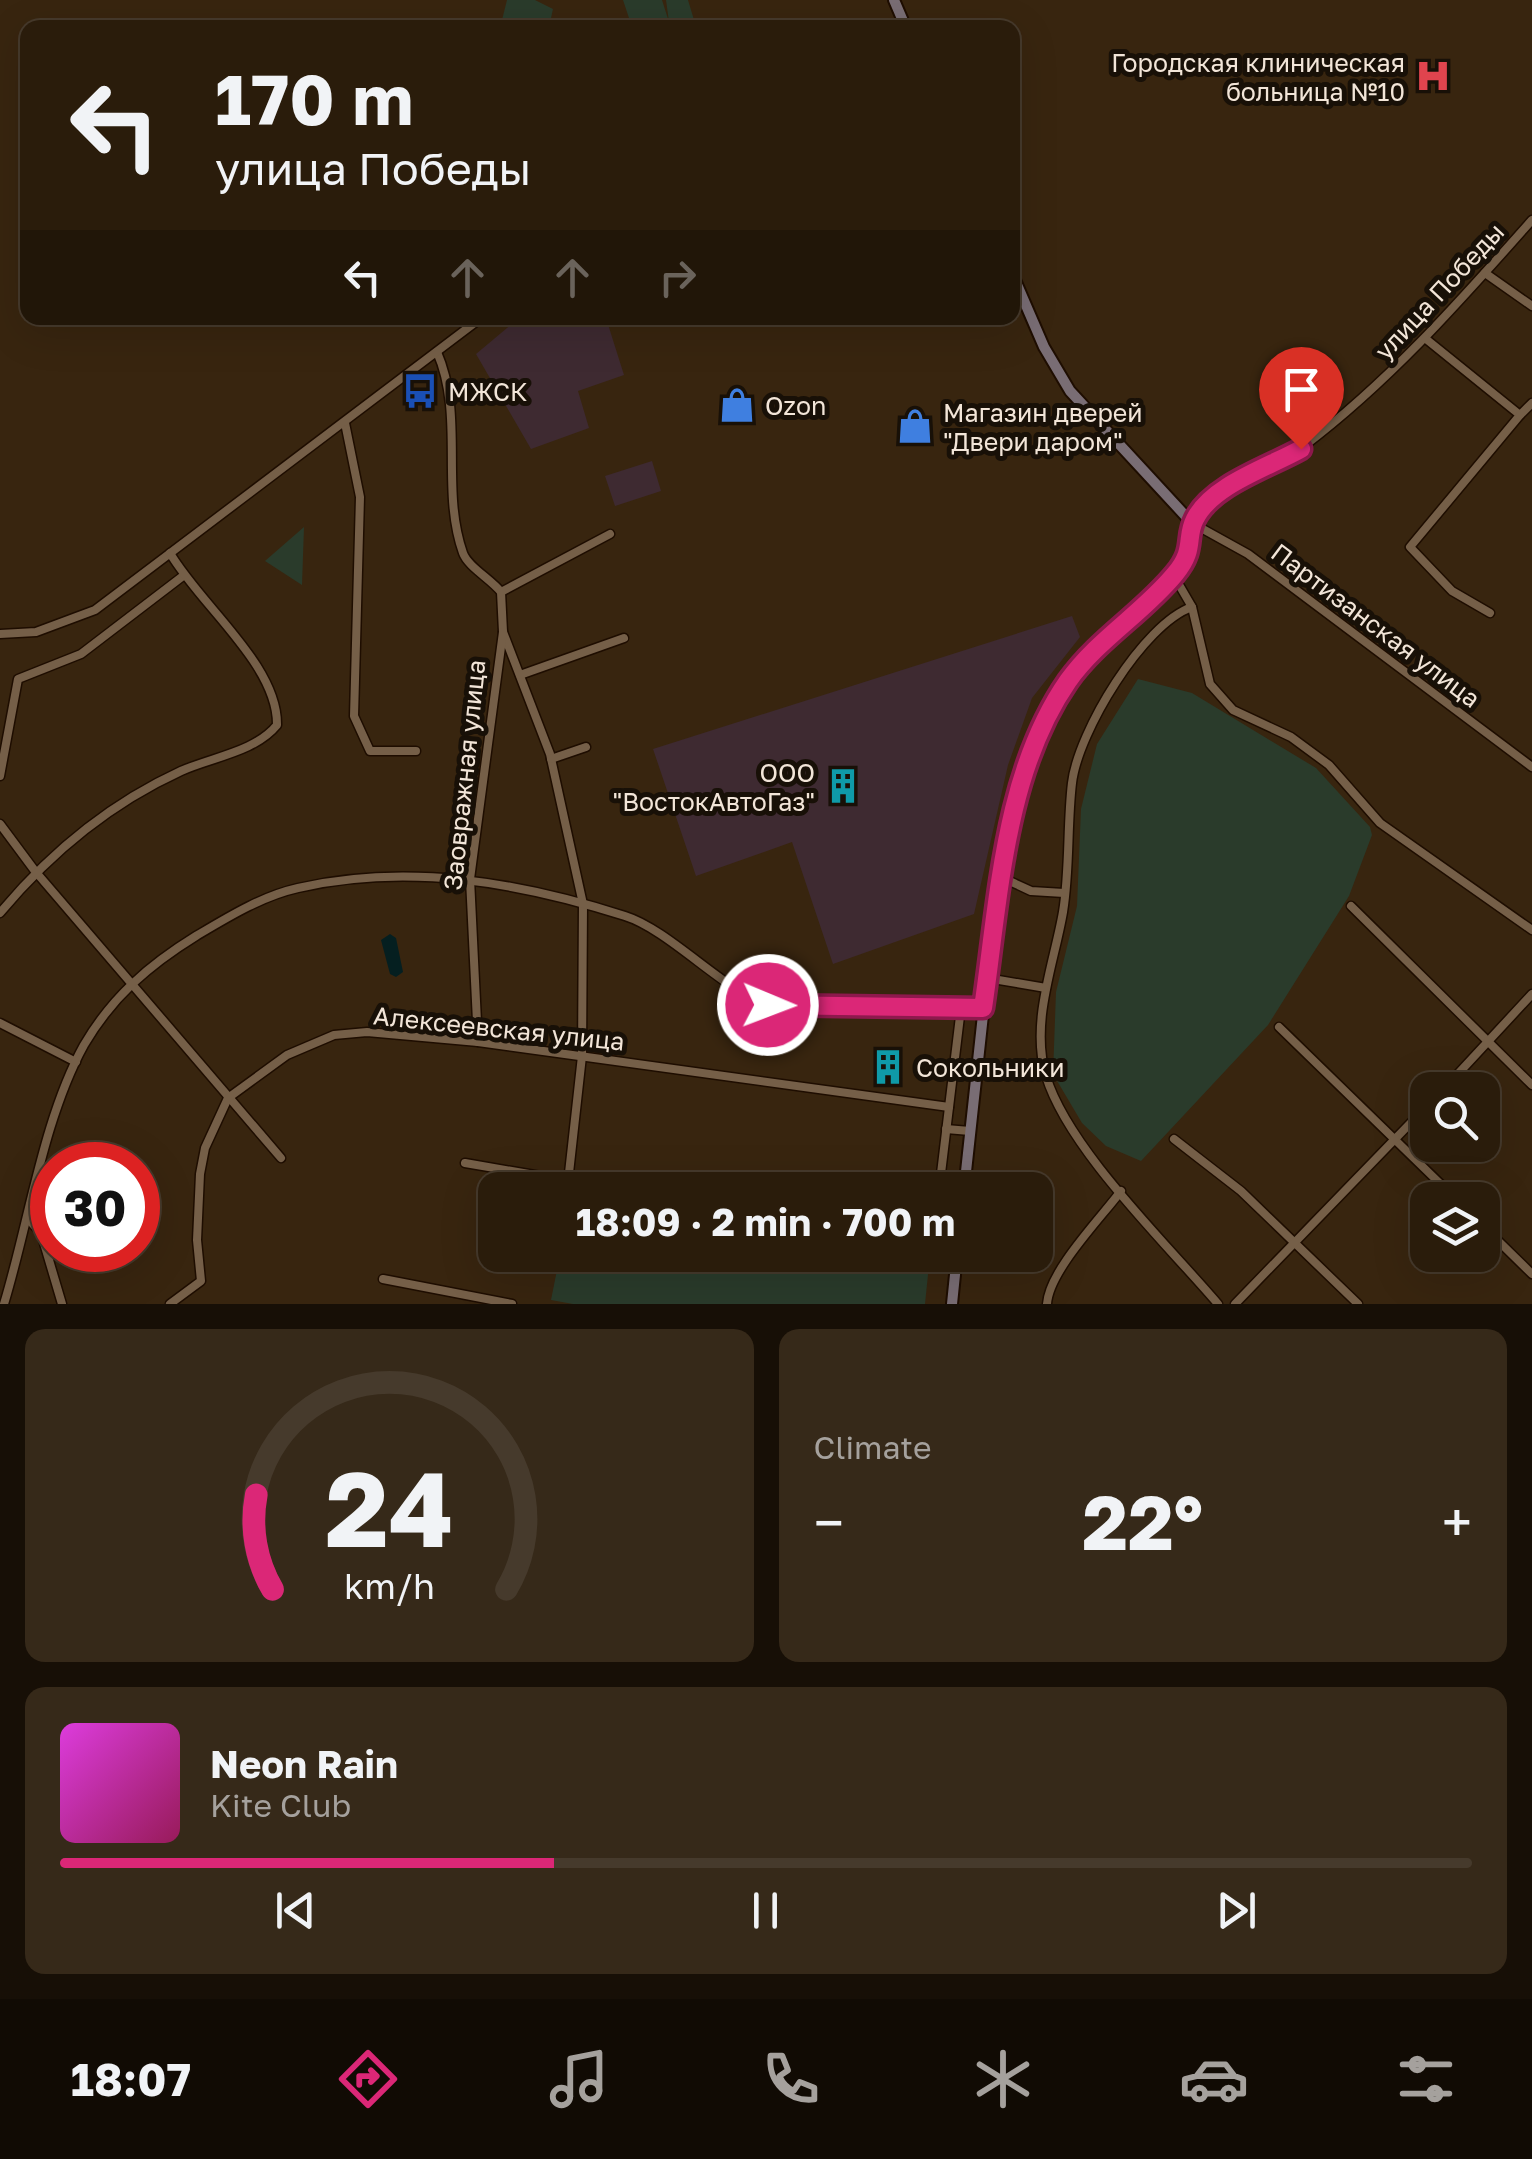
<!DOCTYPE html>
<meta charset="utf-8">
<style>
body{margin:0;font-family:"Golos Text",sans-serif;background:#362919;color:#f1f3f6;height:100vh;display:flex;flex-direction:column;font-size:38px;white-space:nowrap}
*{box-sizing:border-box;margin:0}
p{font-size:32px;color:#a5a19d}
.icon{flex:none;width:55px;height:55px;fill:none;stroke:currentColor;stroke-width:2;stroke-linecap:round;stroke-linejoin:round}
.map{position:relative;height:1304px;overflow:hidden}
.drawer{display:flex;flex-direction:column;gap:25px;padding:25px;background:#170f06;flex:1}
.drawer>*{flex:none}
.hud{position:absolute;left:20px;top:20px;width:1000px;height:305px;border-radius:20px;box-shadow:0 10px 40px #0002,0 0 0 2px #463a2c;background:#2a1c0b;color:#f1f3f6;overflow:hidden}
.fabs{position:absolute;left:1410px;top:1072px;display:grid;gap:20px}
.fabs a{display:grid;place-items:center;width:90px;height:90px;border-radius:20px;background:#2a1c0b;box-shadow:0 10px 40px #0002,0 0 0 2px #463a2c;font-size:50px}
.speed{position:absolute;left:30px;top:1142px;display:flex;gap:20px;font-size:50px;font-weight:700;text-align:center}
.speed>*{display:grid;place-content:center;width:130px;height:130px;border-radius:50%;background:#2a1c0b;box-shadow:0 10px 40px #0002,0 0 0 2px #463a2c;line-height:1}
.speed .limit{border:15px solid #d22;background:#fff;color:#111}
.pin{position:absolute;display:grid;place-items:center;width:85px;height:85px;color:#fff;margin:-102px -42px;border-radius:50% 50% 50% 0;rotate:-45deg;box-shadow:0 0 10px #0007}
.pin .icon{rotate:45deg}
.me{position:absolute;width:110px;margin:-55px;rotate:91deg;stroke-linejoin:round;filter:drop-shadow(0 0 8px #0008)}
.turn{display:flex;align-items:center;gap:35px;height:210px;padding:0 30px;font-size:45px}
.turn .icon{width:130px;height:130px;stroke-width:2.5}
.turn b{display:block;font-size:70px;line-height:85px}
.lanes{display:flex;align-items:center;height:95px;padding:0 30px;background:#0003;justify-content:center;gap:50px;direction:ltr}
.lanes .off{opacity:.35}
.big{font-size:75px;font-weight:700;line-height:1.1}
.drawer .card{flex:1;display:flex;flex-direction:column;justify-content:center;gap:15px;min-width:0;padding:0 35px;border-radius:20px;background:#362919}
.drawer .dial{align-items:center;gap:0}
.dial svg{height:260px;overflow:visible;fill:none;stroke:#463a2c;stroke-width:7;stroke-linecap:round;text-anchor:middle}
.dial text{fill:#f1f3f6;stroke:none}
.song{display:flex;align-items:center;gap:30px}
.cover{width:120px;height:120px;border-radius:15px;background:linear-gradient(135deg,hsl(300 70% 55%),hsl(330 70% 35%))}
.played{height:10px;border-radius:5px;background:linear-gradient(90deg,#db2777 35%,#463a2c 35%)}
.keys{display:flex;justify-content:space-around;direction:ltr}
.heat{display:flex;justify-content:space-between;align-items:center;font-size:55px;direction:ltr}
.drawer .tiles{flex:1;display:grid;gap:25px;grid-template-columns:1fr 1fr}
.card:last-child{grid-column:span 2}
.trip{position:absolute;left:478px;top:1172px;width:575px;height:100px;border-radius:20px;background:#2a1c0b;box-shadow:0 10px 40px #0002,0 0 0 2px #463a2c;font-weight:700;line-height:100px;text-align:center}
.dock{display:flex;height:160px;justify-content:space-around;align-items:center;background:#110b04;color:#a5a19d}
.dock .icon{width:70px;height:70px}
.dock .selected{color:#db2777}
.dock b{font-size:45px;color:#f1f3f6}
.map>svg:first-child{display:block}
.industrial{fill:#3e2a31}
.green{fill:#2a3b2b}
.water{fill:#051f20}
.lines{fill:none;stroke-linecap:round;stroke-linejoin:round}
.street-casing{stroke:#1e0d00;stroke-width:11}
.secondary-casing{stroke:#1e0d00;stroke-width:14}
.street{stroke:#755f48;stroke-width:8}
.secondary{stroke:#796d74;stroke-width:10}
.route-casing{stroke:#8e194d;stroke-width:25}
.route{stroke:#db2777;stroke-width:18}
.labels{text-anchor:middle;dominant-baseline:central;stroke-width:10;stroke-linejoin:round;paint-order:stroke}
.poi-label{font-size:25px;fill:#f2e5d8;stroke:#181007;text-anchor:start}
.street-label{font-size:25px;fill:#f2e5d8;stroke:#181007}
</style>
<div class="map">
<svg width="1532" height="1304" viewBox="0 0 1532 1304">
<rect width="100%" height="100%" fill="#38250f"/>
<g class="industrial">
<polygon points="519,318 606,318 624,375 578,391 589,428 531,449 476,354"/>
<polygon points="652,461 661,491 615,506 605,476"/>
<polygon points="1072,616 1080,637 1032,698 1008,765 974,914 833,964 792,842 696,876 653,749"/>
</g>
<g class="green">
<polygon points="507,0 535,0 553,9 549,27 517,27 502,20"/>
<polygon points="623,0 662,0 669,22 666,0 688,0 694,20 680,27 644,27 641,21 643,27 632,27"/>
<polygon points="304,527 302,585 265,561"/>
<polygon points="1138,679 1192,693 1316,768 1370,827 1372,835 1349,896 1268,1025 1141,1161 1106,1146 1082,1123 1053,1074 1056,992 1077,906 1081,809 1097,744"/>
<polygon points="560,1255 930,1255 925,1304 573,1304 551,1300"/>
</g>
<polygon class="water" points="390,934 396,938 403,972 396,977 390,974 381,940"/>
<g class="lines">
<defs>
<g id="street">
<path d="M1532 220C1460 301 1391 380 1304 446 1268 474 1218 483 1192 523L1248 554 1532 767"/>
<polyline points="1485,273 1532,306"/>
<polyline points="1426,339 1520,415 1410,547 1452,591 1490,613"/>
<path d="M437 352C465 416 440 488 463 553 468 567 491 579 501 592L503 632 550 754 583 904 582 1056 568 1182"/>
<polyline points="1520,415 1532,403"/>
<polyline points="345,423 360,497 354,716 370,751 416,751"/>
<polyline points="1174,576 1192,607 1210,684 1233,710 1291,737 1329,765 1380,823 1532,930"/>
<polyline points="501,592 610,534"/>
<path d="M1192 607C1143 624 1078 732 1072 783 1067 825 1070 869 1063 912 1054 964 1030 1022 1046 1076 1068 1149 1167 1244 1218 1304"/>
<polyline points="0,634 36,632 95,610 481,318"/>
<polyline points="520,675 624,638"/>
<polyline points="551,759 586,747"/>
<polyline points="0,776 18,679 81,654 183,576"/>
<polyline points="0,824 35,871 281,1158"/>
<polyline points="1003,878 1031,891 1064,893"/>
<polyline points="1351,906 1532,1085"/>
<path d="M0 913C50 853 109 804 181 771 212 757 255 752 277 725 278 665 200 605 170 553"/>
<polyline points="987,978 1046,988"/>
<polyline points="0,1023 76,1062"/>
<polyline points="1279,1027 1457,1200"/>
<polyline points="478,1042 470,879 503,632"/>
<polyline points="1443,1090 1532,994"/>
<polyline points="946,1129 970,1131"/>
<polyline points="1174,1139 1241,1191 1358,1304"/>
<polyline points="465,1163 622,1190"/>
<polyline points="939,1190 961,1008"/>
<polyline points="29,1220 41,1233 62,1304"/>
<polyline points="1482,1225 1532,1274"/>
<polyline points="383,1279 512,1304"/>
<path d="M4 1304C29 1222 43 1119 84 1045 112 997 149 965 196 936 228 917 262 896 298 888 408 863 519 882 625 916 673 931 735 1003 779 1008 806 1011 835 1003 862 1003 902 1003 943 1007 983 1008"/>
<polyline points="170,1304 201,1281 197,1240 200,1174 205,1148 228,1098 287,1055 334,1035 367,1032 478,1042 949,1107"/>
<path d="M1047 1304C1049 1271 1100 1219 1121 1191"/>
<polyline points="1235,1304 1428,1105"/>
</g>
<g id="secondary">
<polyline points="894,0 906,28"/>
<polyline points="964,1190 987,978 1025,770 1043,722 1068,681 1095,648 1174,576 1192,548 1192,523 1070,391 1044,347 1012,273"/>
<polyline points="952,1304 957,1255"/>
</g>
</defs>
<use href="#street" class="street-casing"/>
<use href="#secondary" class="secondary-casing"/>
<use href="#street" class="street"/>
<use href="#secondary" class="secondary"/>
</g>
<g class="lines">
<defs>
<path id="route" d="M768 1005 983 1008C999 900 1004 773 1068 681 1098 639 1143 613 1175 574 1196 549 1185 538 1195 519 1212 485 1269 467 1301 449"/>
</defs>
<use href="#route" class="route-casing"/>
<use href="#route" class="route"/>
</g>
<defs>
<symbol id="hospital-bare" viewBox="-9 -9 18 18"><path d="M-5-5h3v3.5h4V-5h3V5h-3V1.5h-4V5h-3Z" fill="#e0444e" stroke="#181007" stroke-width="2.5" paint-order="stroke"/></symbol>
<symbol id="bus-bare" viewBox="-9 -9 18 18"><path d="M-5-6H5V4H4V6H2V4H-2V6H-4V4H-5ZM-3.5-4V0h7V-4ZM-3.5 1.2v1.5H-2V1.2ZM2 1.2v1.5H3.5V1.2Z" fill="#1a4fb4" stroke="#181007" stroke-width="2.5" paint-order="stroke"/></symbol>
<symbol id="shop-bare" viewBox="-9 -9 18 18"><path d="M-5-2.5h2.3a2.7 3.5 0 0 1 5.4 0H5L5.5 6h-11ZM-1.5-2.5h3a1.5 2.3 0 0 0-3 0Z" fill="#3f7fe0" stroke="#181007" stroke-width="2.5" paint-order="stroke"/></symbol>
<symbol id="building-bare" viewBox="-9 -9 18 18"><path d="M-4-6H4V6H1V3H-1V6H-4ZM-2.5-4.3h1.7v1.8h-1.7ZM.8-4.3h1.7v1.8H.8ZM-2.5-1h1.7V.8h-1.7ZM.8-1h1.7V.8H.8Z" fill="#0f9aa8" stroke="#181007" stroke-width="2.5" paint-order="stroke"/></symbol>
</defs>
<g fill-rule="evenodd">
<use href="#hospital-bare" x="1408" y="51" width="50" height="50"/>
<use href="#bus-bare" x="395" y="366" width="50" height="50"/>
<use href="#shop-bare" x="712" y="380" width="50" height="50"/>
<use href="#shop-bare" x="890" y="401" width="50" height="50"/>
<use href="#building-bare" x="818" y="761" width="50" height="50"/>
<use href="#building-bare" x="863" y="1042" width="50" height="50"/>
</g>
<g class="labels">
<g class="poi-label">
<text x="1405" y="62" text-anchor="end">Городская клиническая<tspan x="1405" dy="29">больница №10</tspan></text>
<text x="448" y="391">МЖСК</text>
<text x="765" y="405">Ozon</text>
<text x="943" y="412">Магазин дверей<tspan x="943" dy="29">"Двери даром"</tspan></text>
<text x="815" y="772" text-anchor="end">ООО<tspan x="815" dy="29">"ВостокАвтоГаз"</tspan></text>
<text x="916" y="1067">Сокольники</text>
</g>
<g class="street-label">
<text transform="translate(1439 291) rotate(-47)">улица Победы</text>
<text transform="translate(1376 625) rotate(37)">Партизанская улица</text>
<text transform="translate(464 775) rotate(-84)">Заовражная улица</text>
<text transform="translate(499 1028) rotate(6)">Алексеевская улица</text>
</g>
</g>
</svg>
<div class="fabs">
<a><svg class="icon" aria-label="search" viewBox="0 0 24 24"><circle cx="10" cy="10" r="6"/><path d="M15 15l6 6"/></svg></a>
<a><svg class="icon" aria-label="layers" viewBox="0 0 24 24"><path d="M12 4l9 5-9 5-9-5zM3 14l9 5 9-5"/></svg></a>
</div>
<div class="speed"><div class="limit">30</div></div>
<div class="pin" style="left:1301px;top:449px;background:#d93025"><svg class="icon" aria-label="arrive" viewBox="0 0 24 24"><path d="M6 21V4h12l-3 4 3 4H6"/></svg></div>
<svg class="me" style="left:768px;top:1005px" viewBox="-20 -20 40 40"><circle r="17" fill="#db2777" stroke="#fff" stroke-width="3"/><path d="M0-11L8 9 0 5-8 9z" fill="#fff"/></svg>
<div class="trip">18:09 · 2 min · 700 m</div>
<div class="hud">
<div class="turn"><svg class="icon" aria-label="left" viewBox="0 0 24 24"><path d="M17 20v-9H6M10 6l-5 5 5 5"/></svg><div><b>170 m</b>улица Победы</div></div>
<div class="lanes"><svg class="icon" aria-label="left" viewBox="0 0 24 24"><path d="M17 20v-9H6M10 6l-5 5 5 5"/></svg><svg class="icon off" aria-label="ahead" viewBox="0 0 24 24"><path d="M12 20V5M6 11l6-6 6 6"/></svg><svg class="icon off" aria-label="ahead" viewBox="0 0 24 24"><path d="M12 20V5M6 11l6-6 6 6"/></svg><svg class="icon off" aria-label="right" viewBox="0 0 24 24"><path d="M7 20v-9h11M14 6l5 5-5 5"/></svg></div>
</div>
</div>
<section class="drawer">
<div class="tiles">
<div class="card dial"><svg viewBox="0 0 100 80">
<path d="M14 69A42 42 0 1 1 86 69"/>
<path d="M14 69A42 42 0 0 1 9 40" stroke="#db2777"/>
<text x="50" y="56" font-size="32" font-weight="700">24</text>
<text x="50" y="72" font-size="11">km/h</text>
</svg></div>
<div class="card"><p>Climate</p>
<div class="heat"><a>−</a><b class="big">22°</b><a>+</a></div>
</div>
<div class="card">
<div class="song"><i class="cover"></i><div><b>Neon Rain</b><p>Kite Club</p></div></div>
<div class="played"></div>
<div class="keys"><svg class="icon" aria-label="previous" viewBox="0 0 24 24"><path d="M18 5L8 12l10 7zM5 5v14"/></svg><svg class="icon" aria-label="pause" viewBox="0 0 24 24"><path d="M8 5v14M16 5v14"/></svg><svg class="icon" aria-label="next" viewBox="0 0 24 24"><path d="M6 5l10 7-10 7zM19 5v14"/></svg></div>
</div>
</div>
</section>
<nav class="dock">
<b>18:07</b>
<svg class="icon selected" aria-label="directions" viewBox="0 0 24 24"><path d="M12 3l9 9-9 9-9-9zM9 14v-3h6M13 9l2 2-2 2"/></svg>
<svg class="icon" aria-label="music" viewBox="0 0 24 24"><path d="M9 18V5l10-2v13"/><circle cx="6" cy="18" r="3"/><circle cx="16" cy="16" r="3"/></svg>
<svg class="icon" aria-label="phone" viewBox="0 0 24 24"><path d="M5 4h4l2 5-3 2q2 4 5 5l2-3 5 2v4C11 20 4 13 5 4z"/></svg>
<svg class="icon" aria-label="climate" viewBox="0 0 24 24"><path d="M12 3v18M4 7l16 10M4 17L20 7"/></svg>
<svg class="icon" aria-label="car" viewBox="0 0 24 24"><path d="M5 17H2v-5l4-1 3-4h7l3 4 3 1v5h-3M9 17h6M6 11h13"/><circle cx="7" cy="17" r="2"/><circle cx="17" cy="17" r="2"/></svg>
<svg class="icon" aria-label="filters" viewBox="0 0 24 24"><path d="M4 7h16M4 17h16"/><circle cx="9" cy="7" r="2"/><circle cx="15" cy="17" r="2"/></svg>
</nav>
